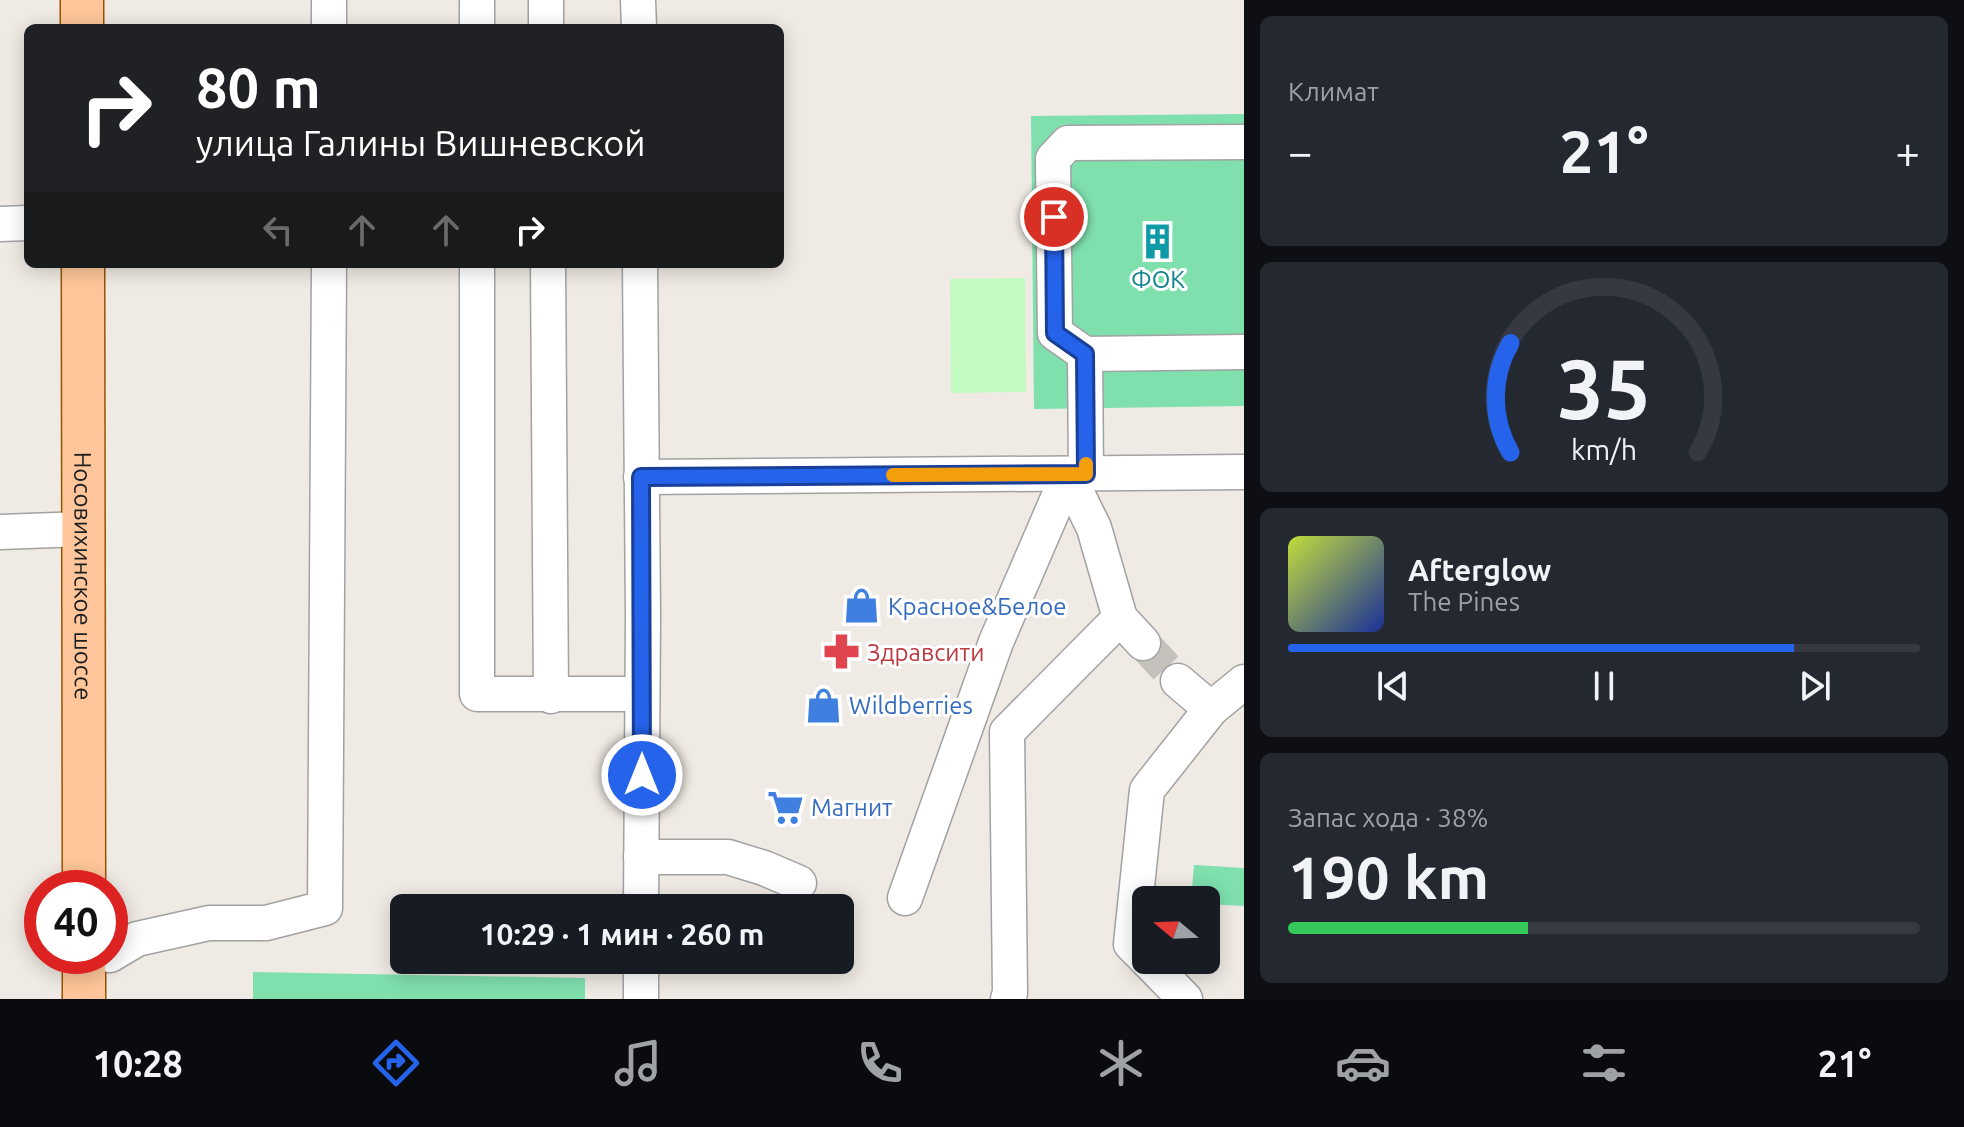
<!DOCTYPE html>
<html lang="ru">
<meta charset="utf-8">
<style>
body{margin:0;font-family:Ubuntu,sans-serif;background:#242831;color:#f1f3f6;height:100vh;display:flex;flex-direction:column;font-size:30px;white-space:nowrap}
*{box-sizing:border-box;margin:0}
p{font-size:26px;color:#9ea1a6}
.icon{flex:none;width:44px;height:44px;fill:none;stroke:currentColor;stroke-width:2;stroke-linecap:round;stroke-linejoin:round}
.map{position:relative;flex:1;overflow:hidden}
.details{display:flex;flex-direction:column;gap:16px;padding:16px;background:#0d0f14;width:720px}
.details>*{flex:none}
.banner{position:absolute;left:24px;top:24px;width:760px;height:244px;border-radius:12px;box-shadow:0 4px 20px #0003;background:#202124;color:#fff;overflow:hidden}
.needle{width:52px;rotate:289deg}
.controls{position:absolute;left:1132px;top:886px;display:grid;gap:16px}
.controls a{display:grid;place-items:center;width:88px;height:88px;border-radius:12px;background:#171b24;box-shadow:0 4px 20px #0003;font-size:40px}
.speed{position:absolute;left:24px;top:870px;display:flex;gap:16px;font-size:40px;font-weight:700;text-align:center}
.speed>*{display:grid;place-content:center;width:104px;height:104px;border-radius:50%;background:#171b24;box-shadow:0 4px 20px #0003;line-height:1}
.speed .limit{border:12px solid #d22;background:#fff;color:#111}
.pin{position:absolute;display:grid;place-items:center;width:68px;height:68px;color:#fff;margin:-34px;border:4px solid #fff;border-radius:50%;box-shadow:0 2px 8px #0007}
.me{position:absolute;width:88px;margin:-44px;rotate:0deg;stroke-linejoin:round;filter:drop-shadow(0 0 6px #0008)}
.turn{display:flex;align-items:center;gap:28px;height:168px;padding:0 40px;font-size:36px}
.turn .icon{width:104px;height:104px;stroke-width:2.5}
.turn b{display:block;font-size:56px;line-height:68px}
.lanes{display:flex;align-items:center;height:76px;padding:0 40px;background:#0003;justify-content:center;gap:40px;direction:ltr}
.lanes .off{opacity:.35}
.big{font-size:60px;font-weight:700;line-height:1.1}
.details .widget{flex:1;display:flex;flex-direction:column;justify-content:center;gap:12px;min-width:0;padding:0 28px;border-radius:12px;background:#242831}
.details .dial{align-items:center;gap:0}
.dial svg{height:208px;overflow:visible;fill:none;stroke:#363941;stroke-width:7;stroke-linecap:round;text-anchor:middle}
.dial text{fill:#f1f3f6;stroke:none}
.song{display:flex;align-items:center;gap:24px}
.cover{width:96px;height:96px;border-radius:12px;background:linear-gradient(135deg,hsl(70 70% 55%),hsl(230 70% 35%))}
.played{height:8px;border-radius:4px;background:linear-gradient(90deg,#2563eb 80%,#363941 80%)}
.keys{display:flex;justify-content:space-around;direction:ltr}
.heat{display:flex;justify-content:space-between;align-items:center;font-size:44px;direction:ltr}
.charge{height:12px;border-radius:6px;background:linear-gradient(90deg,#34c759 38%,#363941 0)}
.trip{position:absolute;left:390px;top:894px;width:464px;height:80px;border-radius:12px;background:#171b24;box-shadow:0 4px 20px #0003;font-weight:700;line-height:80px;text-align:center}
.menu{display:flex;height:128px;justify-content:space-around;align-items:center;background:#090b0e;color:#9ea1a6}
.menu .icon{width:56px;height:56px}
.menu .on{color:#2563eb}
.menu b{font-size:36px;color:#f1f3f6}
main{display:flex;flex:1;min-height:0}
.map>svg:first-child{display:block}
.park{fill:#c2fabf}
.pitch{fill:#7fe0ae}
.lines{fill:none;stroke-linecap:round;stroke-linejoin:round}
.minor-tunnel{stroke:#c5c1bc;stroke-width:34;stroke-dasharray:34 17;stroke-linecap:butt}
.minor-casing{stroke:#a2a2a2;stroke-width:37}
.major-casing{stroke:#975200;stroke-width:45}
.minor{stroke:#fff;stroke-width:34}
.major{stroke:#fec69a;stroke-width:42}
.route-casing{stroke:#184099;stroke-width:20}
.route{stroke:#2563eb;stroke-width:14}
.slow{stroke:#f59e0b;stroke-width:14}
.labels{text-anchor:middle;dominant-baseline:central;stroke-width:6;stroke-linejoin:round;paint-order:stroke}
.culture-label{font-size:24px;fill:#0d838f;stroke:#fff}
.street-label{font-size:24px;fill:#1e1e1e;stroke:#fff}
.shop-label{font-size:24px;fill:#366cbe;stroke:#fff;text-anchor:start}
.health-label{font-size:24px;fill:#be3a42;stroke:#fff;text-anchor:start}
</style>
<main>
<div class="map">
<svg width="1244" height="999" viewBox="0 0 1244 999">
<rect width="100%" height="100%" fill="#efeae3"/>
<polygon class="park" points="1025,278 1026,392 951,393 950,279"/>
<g class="pitch">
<polygon points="1244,114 1244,406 1034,409 1031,116"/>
<polygon points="1194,865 1244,868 1244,906 1206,904 1206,900 1191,900"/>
<polygon points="253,972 585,978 585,999 253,999"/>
</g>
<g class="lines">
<polyline class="minor-tunnel" points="1143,643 1178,681"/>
<defs>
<g id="minor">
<polyline points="477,0 477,28"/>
<polyline points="546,0 546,28"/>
<polyline points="638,0 639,28"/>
<polyline points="329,28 329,0"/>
<polyline points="1244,142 1068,143 1053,159 1055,333 1085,354 1244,352"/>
<polyline points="0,224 28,223"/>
<polyline points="477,264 477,694 642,694"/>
<polyline points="548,264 551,696"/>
<polyline points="640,264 643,617 641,908"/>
<polyline points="1085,354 1086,474"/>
<polyline points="1068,475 1094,528 1120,618 1143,643"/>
<polyline points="641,477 1244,472"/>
<polyline points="0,532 83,529"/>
<polyline points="1178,681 1211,709"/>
<polyline points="641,857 728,857 764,868 799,883"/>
<polyline points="905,898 996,642 1068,475"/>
<polyline points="110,955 137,939 209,923 266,923 325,908 329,264"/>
<polyline points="1146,959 1131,944 1147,790 1211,709 1244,682"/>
<polyline points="641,960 641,999"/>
<polyline points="1147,960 1185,999"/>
<polyline points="1008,999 1010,993 1007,732 1120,618"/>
</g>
<g id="major">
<polyline points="82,0 82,28"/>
<path id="s1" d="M83 264 84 888"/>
<polyline points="84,956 84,999"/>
</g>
</defs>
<use href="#minor" class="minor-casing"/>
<use href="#major" class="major-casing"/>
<use href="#minor" class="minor"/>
<use href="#major" class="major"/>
</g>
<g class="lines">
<defs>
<polyline id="route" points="642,775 641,477 1086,474 1085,354 1055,333 1054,217"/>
</defs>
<use href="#route" class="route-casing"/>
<use href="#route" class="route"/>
<polyline class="slow" points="893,475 1086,474 1086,464"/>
</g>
<defs>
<symbol id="building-bare" viewBox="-9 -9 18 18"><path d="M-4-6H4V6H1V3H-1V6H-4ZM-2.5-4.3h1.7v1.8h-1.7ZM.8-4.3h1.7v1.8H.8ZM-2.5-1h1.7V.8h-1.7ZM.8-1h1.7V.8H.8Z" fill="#0f9aa8" stroke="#fff" stroke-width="2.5" paint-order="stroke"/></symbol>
<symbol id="shop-bare" viewBox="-9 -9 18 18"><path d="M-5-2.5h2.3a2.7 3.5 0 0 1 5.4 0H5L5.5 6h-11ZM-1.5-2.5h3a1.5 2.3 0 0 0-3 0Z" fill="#3f7fe0" stroke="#fff" stroke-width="2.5" paint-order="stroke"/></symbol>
<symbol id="pharmacy-bare" viewBox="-9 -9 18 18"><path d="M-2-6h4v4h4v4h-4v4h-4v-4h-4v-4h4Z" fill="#e0444e" stroke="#fff" stroke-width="2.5" paint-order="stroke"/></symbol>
<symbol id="supermarket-bare" viewBox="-9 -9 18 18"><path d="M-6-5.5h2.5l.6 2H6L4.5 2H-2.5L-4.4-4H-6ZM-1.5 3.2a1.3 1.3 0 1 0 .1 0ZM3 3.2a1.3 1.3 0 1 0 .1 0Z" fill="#3f7fe0" stroke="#fff" stroke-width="2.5" paint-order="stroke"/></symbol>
</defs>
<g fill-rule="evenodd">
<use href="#building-bare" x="1132" y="216" width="51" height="51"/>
<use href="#shop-bare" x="836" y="580" width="51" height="51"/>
<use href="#pharmacy-bare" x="816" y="626" width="51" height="51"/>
<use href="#shop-bare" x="798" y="680" width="51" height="51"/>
<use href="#supermarket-bare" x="760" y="782" width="51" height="51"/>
</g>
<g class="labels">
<g class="culture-label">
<text x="1158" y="279">ФОК</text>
</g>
<g class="street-label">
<text stroke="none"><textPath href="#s1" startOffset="312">Носовихинское шоссе</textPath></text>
</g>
<g class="shop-label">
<text x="888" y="606">Красное&amp;Белое</text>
<text x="849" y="705">Wildberries</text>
<text x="811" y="807">Магнит</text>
</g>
<g class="health-label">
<text x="867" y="652">Здравсити</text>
</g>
</g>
</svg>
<div class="controls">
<a><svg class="needle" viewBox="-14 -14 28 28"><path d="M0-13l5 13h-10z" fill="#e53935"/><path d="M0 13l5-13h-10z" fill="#9ea1a6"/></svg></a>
</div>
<div class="speed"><div class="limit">40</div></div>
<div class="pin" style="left:1054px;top:217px;background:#d93025"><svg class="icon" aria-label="arrive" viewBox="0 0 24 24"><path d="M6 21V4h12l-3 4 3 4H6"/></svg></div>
<svg class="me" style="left:642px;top:775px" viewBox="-20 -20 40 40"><circle r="17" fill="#2563eb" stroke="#fff" stroke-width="3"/><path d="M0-11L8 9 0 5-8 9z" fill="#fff"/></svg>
<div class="trip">10:29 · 1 мин · 260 m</div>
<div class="banner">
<div class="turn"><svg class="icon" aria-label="right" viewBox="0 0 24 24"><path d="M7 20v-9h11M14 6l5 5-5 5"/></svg><div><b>80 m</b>улица Галины Вишневской</div></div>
<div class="lanes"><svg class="icon off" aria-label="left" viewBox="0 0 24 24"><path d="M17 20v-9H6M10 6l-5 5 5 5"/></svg><svg class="icon off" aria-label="ahead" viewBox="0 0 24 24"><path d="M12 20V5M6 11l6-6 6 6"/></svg><svg class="icon off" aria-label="ahead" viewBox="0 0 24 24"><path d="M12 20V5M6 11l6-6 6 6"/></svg><svg class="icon" aria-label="right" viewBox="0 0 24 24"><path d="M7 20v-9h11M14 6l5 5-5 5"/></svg></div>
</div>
</div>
<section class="details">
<div class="widget"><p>Климат</p>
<div class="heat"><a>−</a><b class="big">21°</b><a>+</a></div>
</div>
<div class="widget dial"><svg viewBox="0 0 100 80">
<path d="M14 69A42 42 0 1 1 86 69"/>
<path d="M14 69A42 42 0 0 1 14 27" stroke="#2563eb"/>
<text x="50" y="56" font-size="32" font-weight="700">35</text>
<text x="50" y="72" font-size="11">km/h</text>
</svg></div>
<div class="widget">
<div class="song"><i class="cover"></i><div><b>Afterglow</b><p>The Pines</p></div></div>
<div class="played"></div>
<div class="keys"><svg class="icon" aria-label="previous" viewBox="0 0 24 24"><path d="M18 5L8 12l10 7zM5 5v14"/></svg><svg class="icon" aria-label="pause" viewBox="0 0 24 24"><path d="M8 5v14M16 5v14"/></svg><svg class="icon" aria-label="next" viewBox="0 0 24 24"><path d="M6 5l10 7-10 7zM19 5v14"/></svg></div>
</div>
<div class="widget"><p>Запас хода · 38%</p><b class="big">190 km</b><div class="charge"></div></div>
</section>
</main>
<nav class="menu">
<b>10:28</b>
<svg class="icon on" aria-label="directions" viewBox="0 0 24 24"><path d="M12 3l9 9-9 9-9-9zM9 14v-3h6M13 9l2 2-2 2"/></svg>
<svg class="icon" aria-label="music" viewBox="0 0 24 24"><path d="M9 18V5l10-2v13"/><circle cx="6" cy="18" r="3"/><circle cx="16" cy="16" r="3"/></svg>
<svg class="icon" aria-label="phone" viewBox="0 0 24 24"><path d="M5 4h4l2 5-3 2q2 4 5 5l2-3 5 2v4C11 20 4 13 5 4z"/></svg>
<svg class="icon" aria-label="climate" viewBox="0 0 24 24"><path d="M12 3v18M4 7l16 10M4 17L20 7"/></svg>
<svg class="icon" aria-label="car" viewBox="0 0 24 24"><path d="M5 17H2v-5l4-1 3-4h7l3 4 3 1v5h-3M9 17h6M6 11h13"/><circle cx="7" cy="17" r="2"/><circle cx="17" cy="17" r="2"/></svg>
<svg class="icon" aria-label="filters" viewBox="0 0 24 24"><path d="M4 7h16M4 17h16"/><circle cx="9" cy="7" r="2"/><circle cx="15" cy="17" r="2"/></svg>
<b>21°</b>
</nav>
